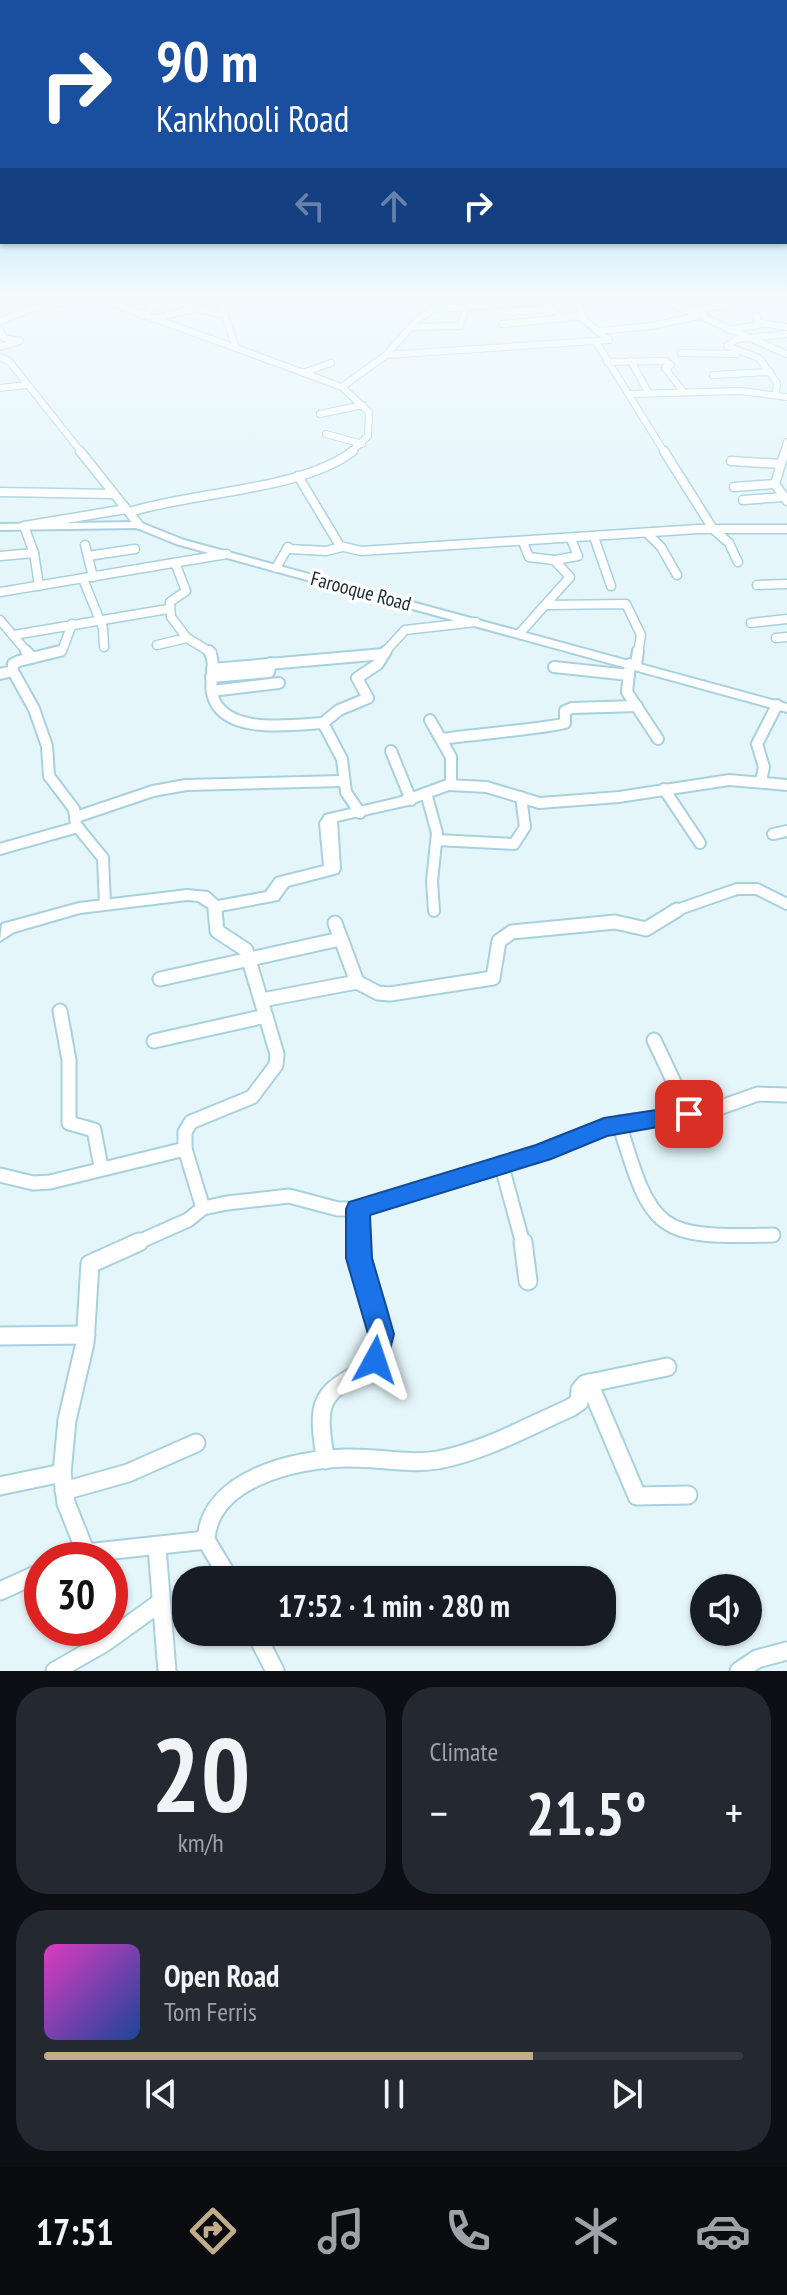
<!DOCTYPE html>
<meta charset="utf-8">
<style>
body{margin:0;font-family:"PT Sans Narrow",sans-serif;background:#242831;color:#f1f3f6;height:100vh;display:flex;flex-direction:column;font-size:30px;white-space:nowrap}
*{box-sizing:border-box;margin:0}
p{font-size:26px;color:#9ea1a6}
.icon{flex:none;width:44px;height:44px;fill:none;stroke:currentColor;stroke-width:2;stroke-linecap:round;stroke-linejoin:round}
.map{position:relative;height:1671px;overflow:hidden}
.panel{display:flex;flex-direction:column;gap:16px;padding:16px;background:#0d0f14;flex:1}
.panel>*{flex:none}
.banner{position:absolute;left:0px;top:0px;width:788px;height:244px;box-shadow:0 2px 6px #0004;background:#1a4fa0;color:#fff;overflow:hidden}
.buttons{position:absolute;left:690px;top:1574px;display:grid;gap:16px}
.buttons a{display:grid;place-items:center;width:72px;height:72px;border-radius:50%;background:#171b24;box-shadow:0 2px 6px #0004;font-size:40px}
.speed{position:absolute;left:24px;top:1542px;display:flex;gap:16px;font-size:40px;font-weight:700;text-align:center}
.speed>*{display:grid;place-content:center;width:104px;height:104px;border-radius:50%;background:#171b24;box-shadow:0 2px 6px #0004;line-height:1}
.speed .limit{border:12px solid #d22;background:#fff;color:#111}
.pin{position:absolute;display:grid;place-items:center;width:68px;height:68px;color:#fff;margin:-34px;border-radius:16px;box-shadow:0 4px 12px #0006}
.me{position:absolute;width:88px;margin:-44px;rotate:5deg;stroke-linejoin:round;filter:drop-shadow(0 0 6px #0008)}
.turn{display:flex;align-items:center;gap:28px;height:168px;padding:0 24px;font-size:36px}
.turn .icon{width:104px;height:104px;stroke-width:2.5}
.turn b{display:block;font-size:56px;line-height:68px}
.lanes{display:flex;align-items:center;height:76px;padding:0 24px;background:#0003;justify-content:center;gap:40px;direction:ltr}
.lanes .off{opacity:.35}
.big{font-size:60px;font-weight:700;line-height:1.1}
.panel .tile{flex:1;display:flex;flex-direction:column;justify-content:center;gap:12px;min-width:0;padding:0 28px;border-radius:32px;background:#242831}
.panel .dial{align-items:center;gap:0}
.dial b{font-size:104px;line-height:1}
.song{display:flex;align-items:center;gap:24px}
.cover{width:96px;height:96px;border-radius:12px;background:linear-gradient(135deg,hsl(310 70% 55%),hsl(220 70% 35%))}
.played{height:8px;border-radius:4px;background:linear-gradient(90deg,#c3ad89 70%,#363941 70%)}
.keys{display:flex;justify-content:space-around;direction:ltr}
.heat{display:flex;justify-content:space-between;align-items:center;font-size:44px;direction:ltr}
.panel .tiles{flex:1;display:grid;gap:16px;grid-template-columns:1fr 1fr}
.tile:last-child{grid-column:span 2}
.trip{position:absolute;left:172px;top:1566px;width:444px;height:80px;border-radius:32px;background:#171b24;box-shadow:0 2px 6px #0004;font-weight:700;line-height:80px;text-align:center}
.tab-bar{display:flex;height:128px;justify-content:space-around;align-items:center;background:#090b0e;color:#9ea1a6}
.tab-bar .icon{width:56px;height:56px}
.tab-bar .selected{color:#c3ad89}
.tab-bar b{font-size:36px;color:#f1f3f6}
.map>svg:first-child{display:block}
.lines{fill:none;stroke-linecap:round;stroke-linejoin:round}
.street-far4-casing{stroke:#a7d1df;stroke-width:8}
.street-far3-casing{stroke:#a7d1df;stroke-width:11}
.street-far2-casing{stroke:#a7d1df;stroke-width:14}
.street-far1-casing{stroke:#a7d1df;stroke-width:17}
.street-casing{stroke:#a7d1df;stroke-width:21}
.secondary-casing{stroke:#a7d1df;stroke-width:4}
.street-far4{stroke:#fff;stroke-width:6}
.street-far3{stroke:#fff;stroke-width:8}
.street-far2{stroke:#fff;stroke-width:10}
.street-far1{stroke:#fff;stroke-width:13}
.street{stroke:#fff;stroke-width:17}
.secondary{fill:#fff;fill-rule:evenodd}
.route{fill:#1a73e8;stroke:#114b97;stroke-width:2}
.labels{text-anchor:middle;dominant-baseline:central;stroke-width:7;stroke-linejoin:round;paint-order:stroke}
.far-street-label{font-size:20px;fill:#192a2f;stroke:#fff}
</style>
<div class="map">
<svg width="787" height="1671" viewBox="0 0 787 1671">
<rect width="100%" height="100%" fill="#e5f6fb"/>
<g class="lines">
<defs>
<g id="street-far4">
<polyline points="168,296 197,309 222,314"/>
<polyline points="218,296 236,348 342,387 369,412 368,436 350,453"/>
<polyline points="470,296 479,296"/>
<path d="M647 296C696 311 740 335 787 354"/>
<polyline points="241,298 278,304"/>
<polyline points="44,304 103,300 236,348"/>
<polyline points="219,304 234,296"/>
<polyline points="436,309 541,301 565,319"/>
<polyline points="694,310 750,301 787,302"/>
<polyline points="505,312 552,309"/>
<polyline points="142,316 158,303 171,300"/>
<polyline points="152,319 194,309"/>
<polyline points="0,321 44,304 37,296"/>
<polyline points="760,323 787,327"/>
<polyline points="503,324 583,316 574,296"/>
<polyline points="411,327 460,326 466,308"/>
<polyline points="0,330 4,338 20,341 0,347"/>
<polyline points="729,330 758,325 757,316"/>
<polyline points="598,331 651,326 704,315"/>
<polyline points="596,342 665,453"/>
<polyline points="681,353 736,354"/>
<polyline points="386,355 609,340 580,317"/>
<polyline points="0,357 9,361 82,453"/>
<polyline points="631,361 648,392"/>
<polyline points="607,362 666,361 671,365 665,368 682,390"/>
<polyline points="303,373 331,363"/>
<polyline points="713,375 770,372"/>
<polyline points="342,387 386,355 418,319 442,304 443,296"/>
<polyline points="0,388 27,385"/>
<polyline points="629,394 741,391 787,397"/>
<polyline points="776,394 777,383 759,358 727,346 737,339 787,334"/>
<polyline points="320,414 363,405"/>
<polyline points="326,434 362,444"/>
<polyline points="784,453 787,442"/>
</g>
<g id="street-far3">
<polyline points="80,451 139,525"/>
<polyline points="664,451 713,529 729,543 738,562"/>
<polyline points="785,451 775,484 787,501"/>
<polyline points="731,461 781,464"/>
<polyline points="298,476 340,546 361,551 698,529 787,529"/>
<polyline points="734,487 775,484"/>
<polyline points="0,492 113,494"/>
<polyline points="743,500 784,497"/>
<path d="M130 512C193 492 303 490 353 451"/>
<polyline points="647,533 661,547 677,575"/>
<polyline points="594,537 611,586"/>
<polyline points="85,545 93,577"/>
<polyline points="289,549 326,551 342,547"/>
<polyline points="0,556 34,553"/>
<polyline points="88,556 135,549"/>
<polyline points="555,560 578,556 571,539"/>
<polyline points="276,568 288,547"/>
<polyline points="83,579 103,628 104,647"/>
<polyline points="757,585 787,584"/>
<polyline points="39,586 34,553 24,526 126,509"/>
<polyline points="0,592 227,554"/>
<polyline points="548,605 626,604 641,635 638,653"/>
<polyline points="0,620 28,653"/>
<polyline points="751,623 787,619"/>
<polyline points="520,633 570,577 554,560 529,557 523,542"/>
<polyline points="14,635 168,609"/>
<polyline points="187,638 212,653"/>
<polyline points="776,638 787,637"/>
<polyline points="157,645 187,638 171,617 170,602 186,591 176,565"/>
<polyline points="52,653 62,651 72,624"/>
<polyline points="384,653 405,630 476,622"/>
</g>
<g id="street-far2">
<polyline points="26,651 32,658"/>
<polyline points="60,651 19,661 13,664 13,671 34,709 47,746 49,776 74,809 76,825 103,858 105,904"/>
<path d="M209 651C217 663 209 679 212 693 221 736 292 725 323 723"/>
<polyline points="630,664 627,692 658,739"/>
<polyline points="636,665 638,651"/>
<polyline points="554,667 629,675"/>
<polyline points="212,669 384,654"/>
<polyline points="0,674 13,671"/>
<polyline points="211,677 269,672 271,663"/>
<polyline points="212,691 279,683"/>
<polyline points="430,720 451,757 451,785"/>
<path d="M441 739C459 736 558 727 565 723V711L572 708 637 706"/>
<polyline points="391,751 411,800"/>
<polyline points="761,781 764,767 757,744 777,705"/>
<polyline points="664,789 700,843"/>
<polyline points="426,793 437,833 432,881 434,911"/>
<polyline points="360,813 346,792 342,759 323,723 339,710 368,698 357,678 378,664 386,651"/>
<polyline points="76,817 153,791 186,785 342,781"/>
<polyline points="773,834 787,831"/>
<polyline points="437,840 514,844 525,827 521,797"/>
<polyline points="0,849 78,827"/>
<polyline points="215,907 215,912"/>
<polyline points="671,912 737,889 757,889 787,904"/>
</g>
<g id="street-far1">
<polyline points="335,923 357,982 378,993 390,994 493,978 499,941 512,932 615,922 646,929 677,910"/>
<polyline points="160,979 340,939"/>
<polyline points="262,1000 357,982"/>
<polyline points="60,1011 69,1060 69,1123 94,1130 101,1167"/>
<polyline points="654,1040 689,1114"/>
<polyline points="154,1041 266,1016"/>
<path d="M619 1123C652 1233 657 1238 773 1235"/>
<polyline points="185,1149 203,1208"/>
<polyline points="501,1163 523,1244"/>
<polyline points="0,1175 33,1183 50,1182 185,1149 185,1132 191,1122 252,1097 276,1065 277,1054 246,950 217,931 215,910"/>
<polyline points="134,1244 188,1220 203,1208 227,1203 289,1196 338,1209 358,1209 542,1152 619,1123 710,1111 758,1094 787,1095"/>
<polyline points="357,1244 358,1209"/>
</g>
<g id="street">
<polyline points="523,1242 528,1281"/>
<polyline points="0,1336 86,1335"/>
<polyline points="589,1383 637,1496 688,1495"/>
<path d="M325 1460C324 1444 319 1427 322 1411 327 1378 370 1379 379 1350 390 1314 360 1277 357 1242"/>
<polyline points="0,1486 62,1473"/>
<polyline points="64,1491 128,1473 196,1443"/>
<path d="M206 1540C209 1479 295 1459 346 1458 378 1457 407 1465 438 1460 485 1451 527 1427 570 1408L579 1402 580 1390 585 1384 667 1367"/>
<polyline points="157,1547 167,1671"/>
<polyline points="86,1553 66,1503 62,1473 67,1420 85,1343 90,1264 139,1242"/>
<polyline points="70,1560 86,1553 206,1540 230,1580"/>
<polyline points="0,1591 42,1572"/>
<polyline points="255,1632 275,1671"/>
<polyline points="55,1671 104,1643 161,1602"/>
<polyline points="739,1671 757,1659 787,1651"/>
</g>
<g id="secondary">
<polygon points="139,522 184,540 787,704 787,712 176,544 137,528 0,530 0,524"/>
<polygon points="729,775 787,780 787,790 729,785 619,802 539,808 486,792 449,790 408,805 337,821 340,869 338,873 288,886 278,900 215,912 198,901 187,900 80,913 14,932 0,941 2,924 79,903 187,890 208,892 218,901 266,892 276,878 324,866 320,823 325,815 398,798 447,780 487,782 540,798 619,792"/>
</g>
</defs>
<use href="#street-far4" class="street-far4-casing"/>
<use href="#street-far3" class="street-far3-casing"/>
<use href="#street-far2" class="street-far2-casing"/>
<use href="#street-far1" class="street-far1-casing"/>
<use href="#street" class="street-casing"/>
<use href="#secondary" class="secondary-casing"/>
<use href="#street-far4" class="street-far4"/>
<use href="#street-far3" class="street-far3"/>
<use href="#street-far2" class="street-far2"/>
<use href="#street-far1" class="street-far1"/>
<use href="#street" class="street"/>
<use href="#secondary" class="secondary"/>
</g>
<linearGradient id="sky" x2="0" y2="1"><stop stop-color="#65beed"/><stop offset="0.56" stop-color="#f3fbfd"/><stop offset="1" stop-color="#f3fbfd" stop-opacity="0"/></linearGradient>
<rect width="787" height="530" fill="url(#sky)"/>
<polygon class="route" points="689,1105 697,1108 700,1114 697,1120 607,1136 551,1159 370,1215 372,1258 394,1334 385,1369 375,1372 365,1369 361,1360 368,1334 346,1258 346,1209 349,1202 536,1145 604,1118"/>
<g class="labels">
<g class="far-street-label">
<text transform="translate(361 591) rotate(15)">Farooque Road</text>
</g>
</g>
</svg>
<div class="buttons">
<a><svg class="icon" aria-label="sound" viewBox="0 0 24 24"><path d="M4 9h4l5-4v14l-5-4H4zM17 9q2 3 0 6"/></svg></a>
</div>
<div class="speed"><div class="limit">30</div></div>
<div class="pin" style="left:689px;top:1114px;background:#d93025"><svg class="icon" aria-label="arrive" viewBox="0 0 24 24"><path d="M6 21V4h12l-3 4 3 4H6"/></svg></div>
<svg class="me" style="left:375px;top:1360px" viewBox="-20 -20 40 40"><path d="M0-17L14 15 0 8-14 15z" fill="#1a73e8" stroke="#fff" stroke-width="4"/></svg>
<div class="trip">17:52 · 1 min · 280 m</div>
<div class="banner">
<div class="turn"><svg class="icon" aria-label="right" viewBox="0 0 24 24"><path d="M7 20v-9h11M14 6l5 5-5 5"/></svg><div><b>90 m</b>Kankhooli Road</div></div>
<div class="lanes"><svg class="icon off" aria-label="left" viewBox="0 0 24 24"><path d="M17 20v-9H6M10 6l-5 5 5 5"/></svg><svg class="icon off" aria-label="ahead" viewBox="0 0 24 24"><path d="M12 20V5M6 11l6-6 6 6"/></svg><svg class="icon" aria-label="right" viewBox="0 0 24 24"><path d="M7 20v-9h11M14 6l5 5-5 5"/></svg></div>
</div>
</div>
<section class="panel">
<div class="tiles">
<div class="tile dial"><b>20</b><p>km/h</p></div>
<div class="tile"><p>Climate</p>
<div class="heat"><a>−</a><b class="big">21.5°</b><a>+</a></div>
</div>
<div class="tile">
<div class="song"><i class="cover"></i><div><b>Open Road</b><p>Tom Ferris</p></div></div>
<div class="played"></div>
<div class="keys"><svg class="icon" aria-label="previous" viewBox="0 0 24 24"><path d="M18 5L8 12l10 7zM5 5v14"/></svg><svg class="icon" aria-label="pause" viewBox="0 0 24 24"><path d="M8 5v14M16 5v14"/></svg><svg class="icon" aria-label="next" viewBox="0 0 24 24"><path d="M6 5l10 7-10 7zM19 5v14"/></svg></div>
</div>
</div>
</section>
<nav class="tab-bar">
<b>17:51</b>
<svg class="icon selected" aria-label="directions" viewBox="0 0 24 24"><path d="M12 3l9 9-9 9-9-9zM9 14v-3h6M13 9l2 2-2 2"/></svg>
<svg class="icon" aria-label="music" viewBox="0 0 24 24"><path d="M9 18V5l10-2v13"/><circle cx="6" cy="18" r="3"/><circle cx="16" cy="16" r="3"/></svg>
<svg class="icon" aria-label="phone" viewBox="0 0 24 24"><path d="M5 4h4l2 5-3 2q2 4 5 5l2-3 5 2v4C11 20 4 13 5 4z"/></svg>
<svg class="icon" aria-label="climate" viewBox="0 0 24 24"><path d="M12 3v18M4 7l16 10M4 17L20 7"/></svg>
<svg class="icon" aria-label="car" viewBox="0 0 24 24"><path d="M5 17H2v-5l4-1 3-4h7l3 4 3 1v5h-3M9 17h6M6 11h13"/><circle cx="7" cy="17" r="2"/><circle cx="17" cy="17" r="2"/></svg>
</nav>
